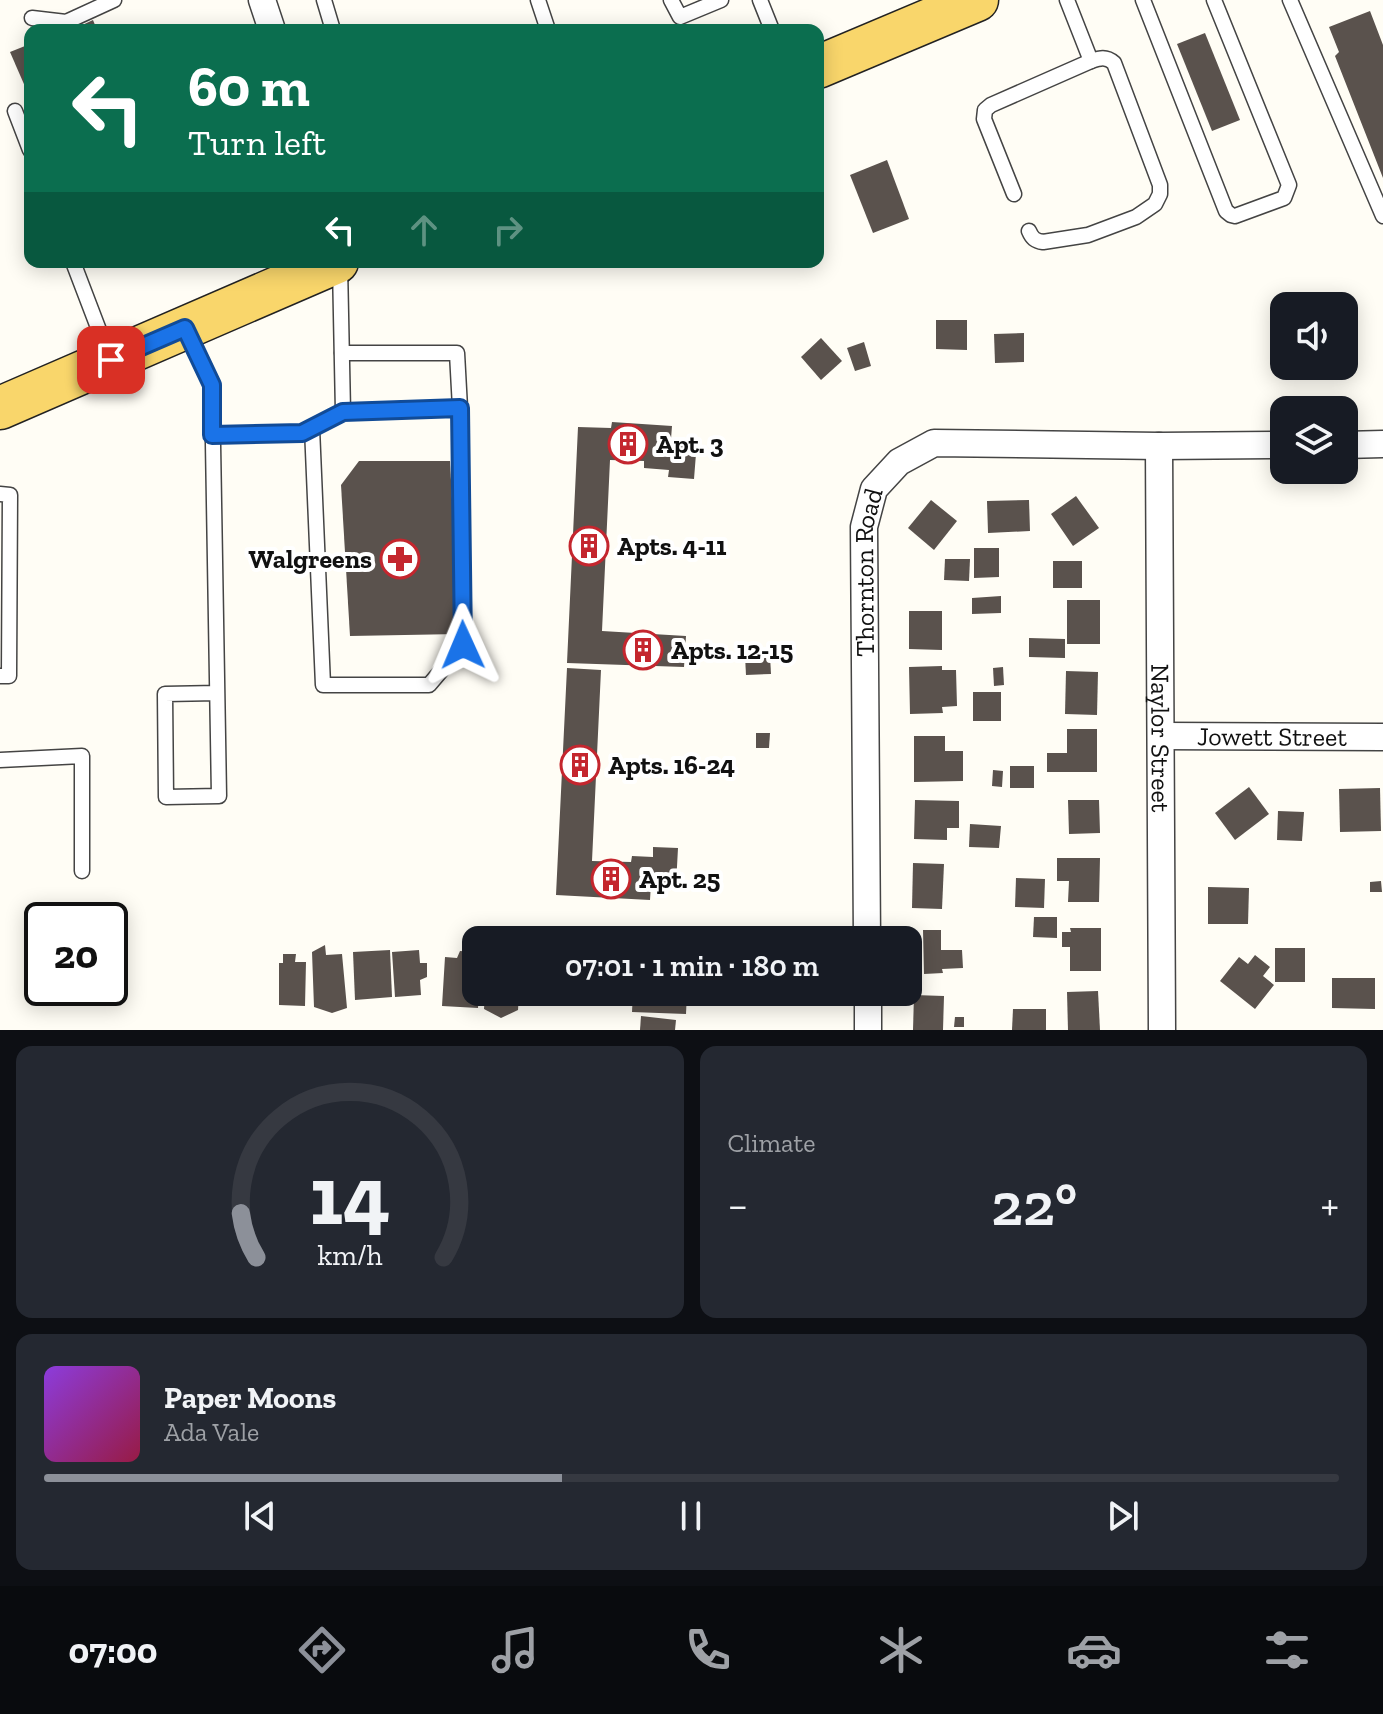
<!DOCTYPE html>
<meta charset="utf-8">
<style>
body{margin:0;font-family:"Zilla Slab",serif;background:#242831;color:#f1f3f6;height:100vh;display:flex;flex-direction:column;font-size:30px;white-space:nowrap}
*{box-sizing:border-box;margin:0}
p{font-size:26px;color:#9ea1a6}
.icon{flex:none;width:44px;height:44px;fill:none;stroke:currentColor;stroke-width:2;stroke-linecap:round;stroke-linejoin:round}
.map{position:relative;height:1030px;overflow:hidden}
.drawer{display:flex;flex-direction:column;gap:16px;padding:16px;background:#0d0f14;flex:1}
.drawer>*{flex:none}
.banner{position:absolute;left:24px;top:24px;width:800px;height:244px;border-radius:16px;box-shadow:0 4px 20px #0003;background:#0b6e4f;color:#fff;overflow:hidden}
.controls{position:absolute;left:1270px;top:292px;display:grid;gap:16px}
.controls a{display:grid;place-items:center;width:88px;height:88px;border-radius:16px;background:#171b24;box-shadow:0 4px 20px #0003;font-size:40px}
.speed{position:absolute;left:24px;top:902px;display:flex;gap:16px;font-size:40px;font-weight:700;text-align:center}
.speed>*{display:grid;place-content:center;width:104px;height:104px;border-radius:50%;background:#171b24;box-shadow:0 4px 20px #0003;line-height:1}
.speed .limit{border:4px solid #111;border-radius:12px;background:#fff;color:#111}
.pin{position:absolute;display:grid;place-items:center;width:68px;height:68px;color:#fff;margin:-34px;border-radius:16px;box-shadow:0 4px 12px #0006}
.me{position:absolute;width:88px;margin:-44px;rotate:359deg;stroke-linejoin:round;filter:drop-shadow(0 0 6px #0008)}
.turn{display:flex;align-items:center;gap:28px;height:168px;padding:0 32px;font-size:36px}
.turn .icon{width:104px;height:104px;stroke-width:2.5}
.turn b{display:block;font-size:56px;line-height:68px}
.lanes{display:flex;align-items:center;height:76px;padding:0 32px;background:#0003;justify-content:center;gap:40px;direction:ltr}
.lanes .off{opacity:.35}
.big{font-size:60px;font-weight:600;line-height:1.1}
.drawer .widget{flex:1;display:flex;flex-direction:column;justify-content:center;gap:12px;min-width:0;padding:0 28px;border-radius:16px;background:#242831}
.drawer .dial{align-items:center;gap:0}
.dial svg{height:208px;overflow:visible;fill:none;stroke:#363941;stroke-width:7;stroke-linecap:round;text-anchor:middle}
.dial text{fill:#f1f3f6;stroke:none}
.song{display:flex;align-items:center;gap:24px}
.cover{width:96px;height:96px;border-radius:12px;background:linear-gradient(135deg,hsl(270 70% 55%),hsl(340 70% 35%))}
.played{height:8px;border-radius:4px;background:linear-gradient(90deg,#8c9099 40%,#363941 40%)}
.keys{display:flex;justify-content:space-around;direction:ltr}
.heat{display:flex;justify-content:space-between;align-items:center;font-size:44px;direction:ltr}
.drawer .tiles{flex:1;display:grid;gap:16px;grid-template-columns:1fr 1fr}
.widget:last-child{grid-column:span 2}
.trip{position:absolute;left:462px;top:926px;width:460px;height:80px;border-radius:16px;background:#171b24;box-shadow:0 4px 20px #0003;font-weight:600;line-height:80px;text-align:center}
.menu{display:flex;height:128px;justify-content:space-around;align-items:center;background:#090b0e;color:#9ea1a6}
.menu .icon{width:56px;height:56px}
.menu .selected{color:#8c9099}
.menu b{font-size:36px;color:#f1f3f6}
.map>svg:first-child{display:block}
.building{fill:#5a524d}
.lines{fill:none;stroke-linecap:round;stroke-linejoin:round}
.lane-casing{stroke:#444;stroke-width:17}
.street-casing{stroke:#444;stroke-width:29}
.primary-casing{stroke:#222;stroke-width:45}
.lane{stroke:#fff;stroke-width:14}
.street{stroke:#fff;stroke-width:26}
.primary{stroke:#f9d66b;stroke-width:42}
.route-casing{stroke:#114b97;stroke-width:20}
.route{stroke:#1a73e8;stroke-width:14}
.labels{text-anchor:middle;dominant-baseline:central;stroke-width:8;stroke-linejoin:round;paint-order:stroke}
.poi-label{font-size:26px;font-weight:bold;fill:#111;stroke:#fff;text-anchor:start}
.street-label{font-size:26px;fill:#111;stroke:#fff}
</style>
<div class="map">
<svg width="1383" height="1030" viewBox="0 0 1383 1030">
<rect width="100%" height="100%" fill="#fffdf5"/>
<g class="building">
<polygon points="1370,11 1383,45 1383,178 1335,56 1339,52 1329,27"/>
<polygon points="93,20 97,30 77,30 76,28"/>
<polygon points="1205,33 1240,120 1212,131 1177,44"/>
<polygon points="30,44 30,98 10,52"/>
<polygon points="887,160 909,219 873,233 850,175"/>
<polygon points="936,320 967,320 967,350 936,349"/>
<polygon points="1024,333 1024,362 995,363 994,334"/>
<polygon points="821,338 842,361 821,380 801,357"/>
<polygon points="864,342 871,366 855,371 847,348"/>
<polygon points="612,422 672,426 671,439 697,441 694,479 668,477 669,470 644,468 644,461 610,460 602,631 686,636 684,667 567,663 578,427 611,428"/>
<polygon points="359,461 450,461 459,634 350,636 341,485"/>
<polygon points="1076,496 1099,528 1073,546 1051,514"/>
<polygon points="931,500 957,521 934,550 908,528"/>
<polygon points="1029,500 1030,531 988,533 987,501"/>
<polygon points="974,548 999,548 999,577 974,578"/>
<polygon points="945,559 970,559 969,581 944,580"/>
<rect x="1053" y="561" width="29" height="27"/>
<polygon points="1001,596 1001,613 972,614 972,598"/>
<rect x="1067" y="600" width="33" height="44"/>
<polygon points="909,611 942,611 942,650 909,649"/>
<polygon points="1029,638 1065,639 1065,658 1029,657"/>
<polygon points="745,656 770,656 771,674 746,675"/>
<polygon points="942,666 942,670 956,670 957,706 942,707 943,713 910,714 909,667"/>
<polygon points="1003,667 1004,685 994,686 993,668"/>
<polygon points="567,668 601,670 592,861 631,862 632,856 653,857 653,847 678,848 676,885 651,883 650,900 556,895"/>
<polygon points="1066,671 1098,672 1097,715 1065,714"/>
<rect x="973" y="692" width="28" height="29"/>
<polygon points="1067,729 1097,729 1097,772 1047,772 1047,753 1067,753"/>
<polygon points="756,733 770,733 769,748 756,748"/>
<polygon points="914,736 945,736 945,751 963,751 963,781 914,782"/>
<rect x="1010" y="766" width="24" height="22"/>
<polygon points="993,770 1003,771 1002,787 992,786"/>
<polygon points="1249,787 1269,814 1235,840 1215,813"/>
<polygon points="1380,788 1381,831 1340,832 1339,789"/>
<polygon points="915,800 959,801 959,828 947,828 947,840 914,839"/>
<polygon points="1068,800 1099,800 1100,833 1069,834"/>
<polygon points="1278,811 1304,812 1302,841 1277,840"/>
<polygon points="970,824 1001,826 999,848 969,847"/>
<polygon points="1057,858 1100,858 1099,902 1068,902 1069,881 1057,881"/>
<polygon points="913,863 944,864 942,909 912,908"/>
<polygon points="1016,878 1045,879 1044,908 1015,907"/>
<polygon points="1381,881 1382,892 1370,892 1370,882"/>
<polygon points="1208,887 1249,888 1248,924 1208,924"/>
<polygon points="1034,917 1057,917 1057,938 1033,937"/>
<polygon points="1070,928 1101,928 1101,971 1070,971 1070,947 1062,947 1062,932 1071,932"/>
<polygon points="923,930 941,930 941,950 962,950 963,968 942,969 943,973 924,974"/>
<polygon points="325,945 326,955 342,954 347,1008 332,1013 314,1007 312,952"/>
<rect x="1275" y="948" width="30" height="34"/>
<polygon points="390,950 392,997 355,1000 353,952"/>
<polygon points="419,950 420,963 427,963 427,977 420,980 421,995 395,997 392,952"/>
<polygon points="460,951 474,952 476,954 476,992 479,992 478,1008 442,1006 445,957 457,958"/>
<polygon points="283,954 296,954 295,962 306,962 305,1006 279,1005 279,963 283,963"/>
<polygon points="1255,955 1270,967 1263,976 1274,985 1255,1009 1220,981 1239,957 1248,964"/>
<polygon points="1332,978 1375,978 1375,1009 1332,1008"/>
<polygon points="1098,991 1100,1030 1068,1030 1067,992"/>
<polygon points="485,992 519,992 518,1010 501,1018 484,1009"/>
<polygon points="524,992 563,992 563,1005 524,1006"/>
<polygon points="633,992 687,992 686,1014 632,1012"/>
<polygon points="914,995 944,996 943,1030 913,1030"/>
<polygon points="1013,1009 1046,1009 1046,1030 1012,1030"/>
<polygon points="641,1016 676,1020 675,1030 640,1030"/>
<polygon points="955,1017 964,1017 964,1027 954,1027"/>
</g>
<g class="lines">
<defs>
<g id="lane">
<polyline points="324,0 333,30"/>
<polyline points="538,0 548,30"/>
<polyline points="671,0 680,17 721,0"/>
<polyline points="760,0 772,30"/>
<polyline points="1067,0 1091,61"/>
<polyline points="1143,0 1226,211 1231,215 1235,216 1284,198 1289,185 1214,0"/>
<polyline points="1290,0 1383,216"/>
<polyline points="32,18 66,22 114,0"/>
<polyline points="15,111 30,150"/>
<path d="M1014 194 984 119 985 110 991 105 1091 61C1100 58 1106 56 1114 63L1160 185V194L1155 204 1136 217 1088 235 1043 242C1035 241 1032 238 1029 231"/>
<polyline points="73,262 110,359"/>
<polyline points="187,332 212,385 219,796 166,797 165,694 217,693"/>
<polyline points="343,412 460,408"/>
<polyline points="312,428 323,685 429,685 463,645 460,408 457,353 342,353"/>
<polyline points="212,435 302,433 343,412 340,266"/>
<polyline points="0,494 10,495 9,676 0,676"/>
<polyline points="0,760 82,756 82,871"/>
</g>
<g id="street">
<polyline points="262,0 272,30"/>
<polyline points="1344,445 1383,444"/>
<path id="s1" d="M1159 446 1162 1030"/>
<path id="s2" d="M1162 736 1383 737"/>
<path id="s3" d="M867 940 864 527 874 489 899 462 934 443 1159 446 1284 445"/>
<polyline points="868,992 868,1030"/>
</g>
<g id="primary">
<polyline points="818,67 977,0"/>
<polyline points="0,408 337,262"/>
</g>
</defs>
<use href="#lane" class="lane-casing"/>
<use href="#street" class="street-casing"/>
<use href="#primary" class="primary-casing"/>
<use href="#lane" class="lane"/>
<use href="#street" class="street"/>
<use href="#primary" class="primary"/>
</g>
<g class="lines">
<defs>
<polyline id="route" points="111,360 185,328 212,385 212,435 302,433 343,412 460,408 463,645"/>
</defs>
<use href="#route" class="route-casing"/>
<use href="#route" class="route"/>
</g>
<defs>
<symbol id="building-ring" viewBox="-11 -11 22 22"><circle r="9.5" fill="#fff" stroke="#c4262e" stroke-width="1.5"/><path d="M-4-6H4V6H1V3H-1V6H-4ZM-2.5-4.3h1.7v1.8h-1.7ZM.8-4.3h1.7v1.8H.8ZM-2.5-1h1.7V.8h-1.7ZM.8-1h1.7V.8H.8Z" fill="#c4262e"/></symbol>
<symbol id="pharmacy-ring" viewBox="-11 -11 22 22"><circle r="9.5" fill="#fff" stroke="#c4262e" stroke-width="1.5"/><path d="M-2-6h4v4h4v4h-4v4h-4v-4h-4v-4h4Z" fill="#c4262e"/></symbol>
</defs>
<g fill-rule="evenodd">
<use href="#building-ring" x="606" y="422" width="44" height="44"/>
<use href="#building-ring" x="567" y="524" width="44" height="44"/>
<use href="#pharmacy-ring" x="378" y="537" width="44" height="44"/>
<use href="#building-ring" x="621" y="628" width="44" height="44"/>
<use href="#building-ring" x="558" y="743" width="44" height="44"/>
<use href="#building-ring" x="589" y="857" width="44" height="44"/>
</g>
<g class="labels">
<g class="poi-label">
<text x="656" y="444">Apt. 3</text>
<text x="617" y="546">Apts. 4-11</text>
<text x="372" y="559" text-anchor="end">Walgreens</text>
<text x="671" y="650">Apts. 12-15</text>
<text x="608" y="765">Apts. 16-24</text>
<text x="639" y="879">Apt. 25</text>
</g>
<g class="street-label">
<text stroke="none"><textPath href="#s3" startOffset="368">Thornton Road</textPath></text>
<text stroke="none"><textPath href="#s2" startOffset="110">Jowett Street</textPath></text>
<text stroke="none"><textPath href="#s1" startOffset="292">Naylor Street</textPath></text>
</g>
</g>
</svg>
<div class="controls">
<a><svg class="icon" aria-label="sound" viewBox="0 0 24 24"><path d="M4 9h4l5-4v14l-5-4H4zM17 9q2 3 0 6"/></svg></a>
<a><svg class="icon" aria-label="layers" viewBox="0 0 24 24"><path d="M12 4l9 5-9 5-9-5zM3 14l9 5 9-5"/></svg></a>
</div>
<div class="speed"><div class="limit">20</div></div>
<div class="pin" style="left:111px;top:360px;background:#d93025"><svg class="icon" aria-label="arrive" viewBox="0 0 24 24"><path d="M6 21V4h12l-3 4 3 4H6"/></svg></div>
<svg class="me" style="left:463px;top:645px" viewBox="-20 -20 40 40"><path d="M0-17L14 15 0 8-14 15z" fill="#1a73e8" stroke="#fff" stroke-width="4"/></svg>
<div class="trip">07:01 · 1 min · 180 m</div>
<div class="banner">
<div class="turn"><svg class="icon" aria-label="left" viewBox="0 0 24 24"><path d="M17 20v-9H6M10 6l-5 5 5 5"/></svg><div><b>60 m</b>Turn left</div></div>
<div class="lanes"><svg class="icon" aria-label="left" viewBox="0 0 24 24"><path d="M17 20v-9H6M10 6l-5 5 5 5"/></svg><svg class="icon off" aria-label="ahead" viewBox="0 0 24 24"><path d="M12 20V5M6 11l6-6 6 6"/></svg><svg class="icon off" aria-label="right" viewBox="0 0 24 24"><path d="M7 20v-9h11M14 6l5 5-5 5"/></svg></div>
</div>
</div>
<section class="drawer">
<div class="tiles">
<div class="widget dial"><svg viewBox="0 0 100 80">
<path d="M14 69A42 42 0 1 1 86 69"/>
<path d="M14 69A42 42 0 0 1 8 52" stroke="#8c9099"/>
<text x="50" y="56" font-size="32" font-weight="700">14</text>
<text x="50" y="72" font-size="11">km/h</text>
</svg></div>
<div class="widget"><p>Climate</p>
<div class="heat"><a>−</a><b class="big">22°</b><a>+</a></div>
</div>
<div class="widget">
<div class="song"><i class="cover"></i><div><b>Paper Moons</b><p>Ada Vale</p></div></div>
<div class="played"></div>
<div class="keys"><svg class="icon" aria-label="previous" viewBox="0 0 24 24"><path d="M18 5L8 12l10 7zM5 5v14"/></svg><svg class="icon" aria-label="pause" viewBox="0 0 24 24"><path d="M8 5v14M16 5v14"/></svg><svg class="icon" aria-label="next" viewBox="0 0 24 24"><path d="M6 5l10 7-10 7zM19 5v14"/></svg></div>
</div>
</div>
</section>
<nav class="menu">
<b>07:00</b>
<svg class="icon selected" aria-label="directions" viewBox="0 0 24 24"><path d="M12 3l9 9-9 9-9-9zM9 14v-3h6M13 9l2 2-2 2"/></svg>
<svg class="icon" aria-label="music" viewBox="0 0 24 24"><path d="M9 18V5l10-2v13"/><circle cx="6" cy="18" r="3"/><circle cx="16" cy="16" r="3"/></svg>
<svg class="icon" aria-label="phone" viewBox="0 0 24 24"><path d="M5 4h4l2 5-3 2q2 4 5 5l2-3 5 2v4C11 20 4 13 5 4z"/></svg>
<svg class="icon" aria-label="climate" viewBox="0 0 24 24"><path d="M12 3v18M4 7l16 10M4 17L20 7"/></svg>
<svg class="icon" aria-label="car" viewBox="0 0 24 24"><path d="M5 17H2v-5l4-1 3-4h7l3 4 3 1v5h-3M9 17h6M6 11h13"/><circle cx="7" cy="17" r="2"/><circle cx="17" cy="17" r="2"/></svg>
<svg class="icon" aria-label="filters" viewBox="0 0 24 24"><path d="M4 7h16M4 17h16"/><circle cx="9" cy="7" r="2"/><circle cx="15" cy="17" r="2"/></svg>
</nav>
